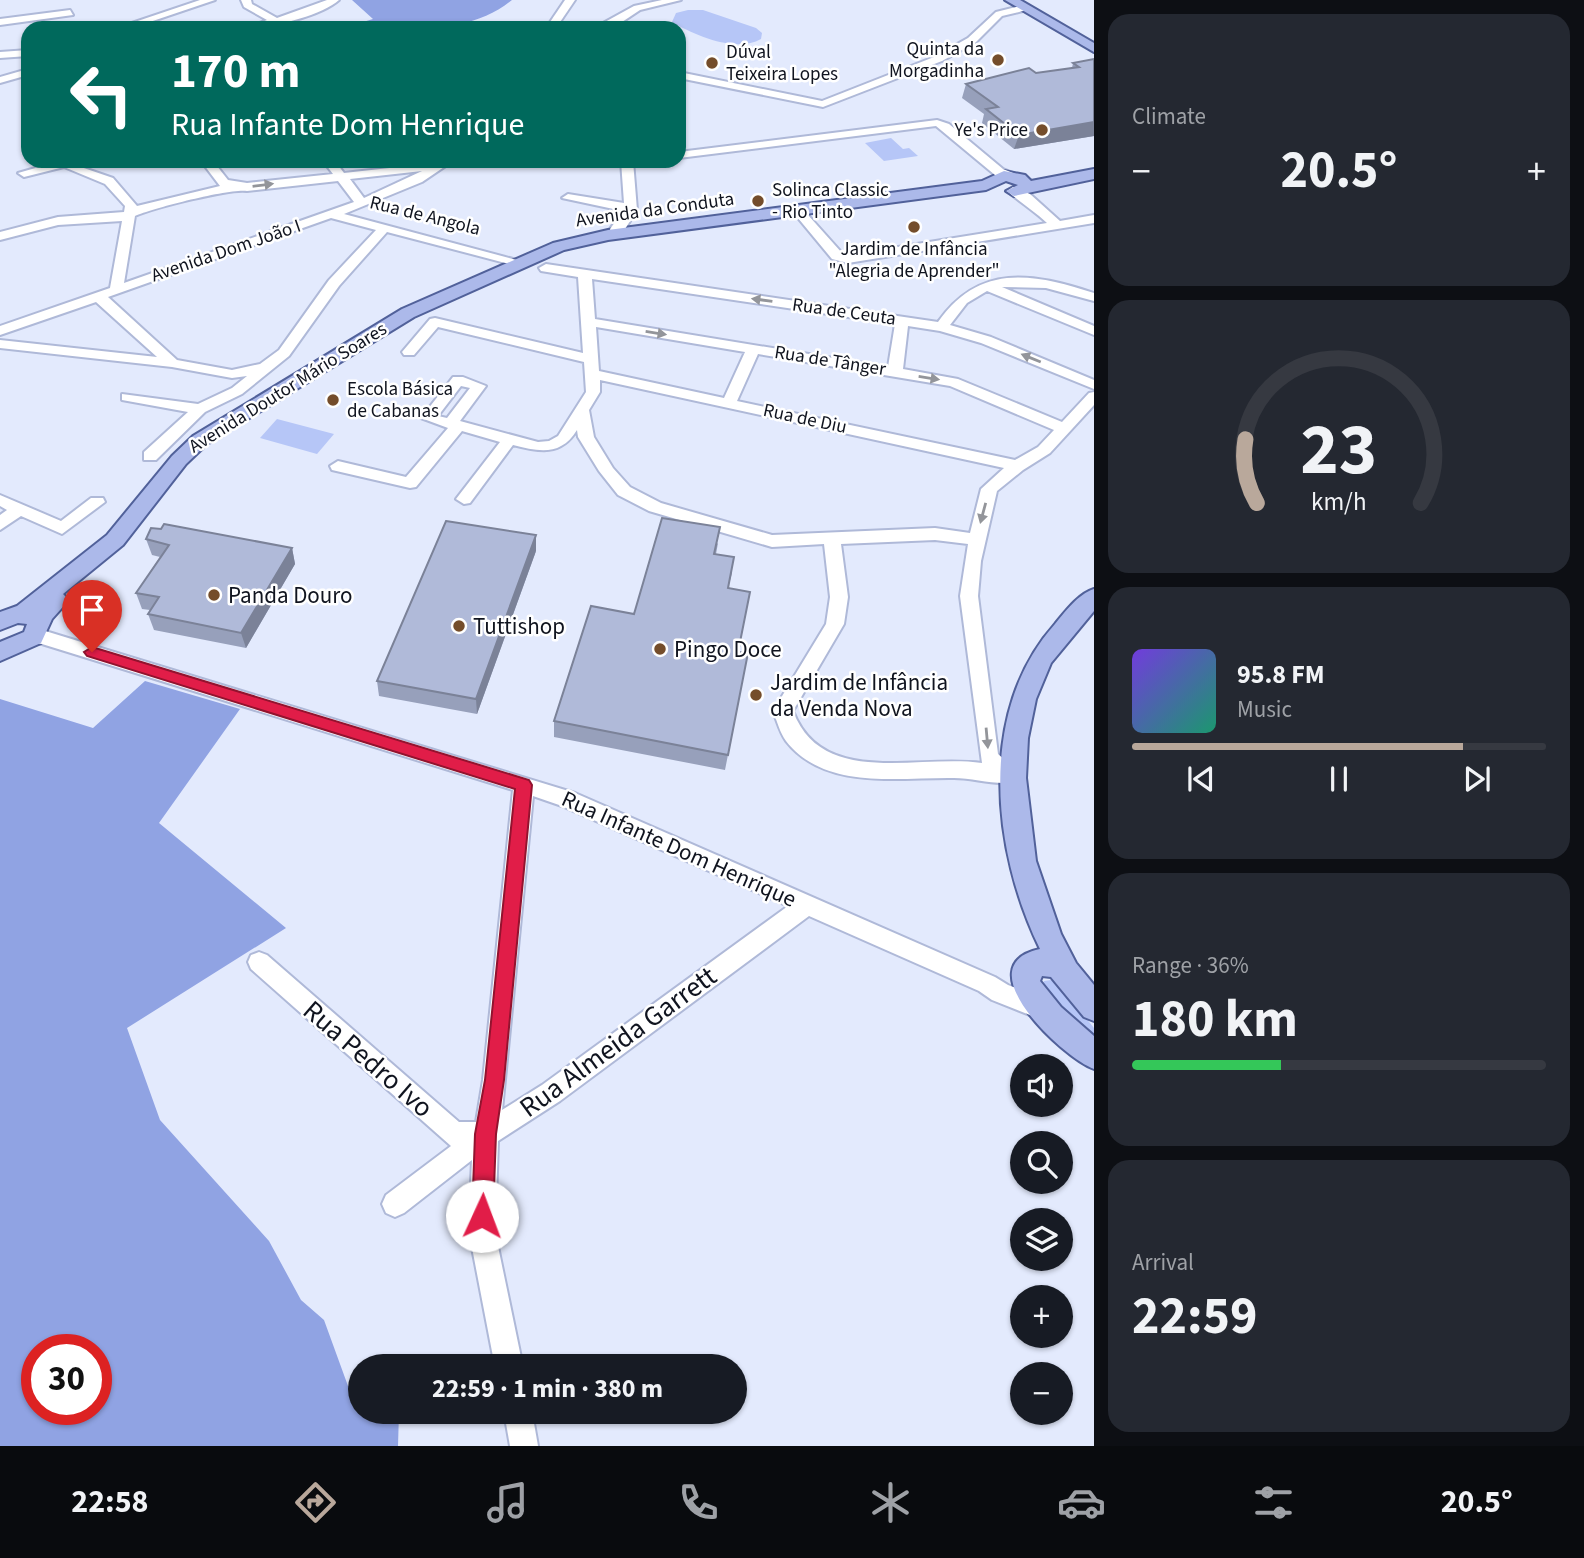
<!DOCTYPE html>
<meta charset="utf-8">
<style>
body{margin:0;font-family:"Source Sans 3",sans-serif;background:#242831;color:#f1f3f6;height:100vh;display:flex;flex-direction:column;font-size:26px;white-space:nowrap}
*{box-sizing:border-box;margin:0}
p{font-size:23px;color:#9ea1a6}
.icon{flex:none;width:38px;height:38px;fill:none;stroke:currentColor;stroke-width:2;stroke-linecap:round;stroke-linejoin:round}
.map{position:relative;flex:1;overflow:hidden}
.details{display:flex;flex-direction:column;gap:14px;padding:14px;background:#0d0f14;width:490px}
.details>*{flex:none}
.top-card{position:absolute;left:21px;top:21px;width:665px;height:147px;border-radius:21px;box-shadow:0 2px 5px #0004;background:#00695c;color:#fff;overflow:hidden}
.controls{position:absolute;left:1010px;top:1054px;display:grid;gap:14px}
.controls a{display:grid;place-items:center;width:63px;height:63px;border-radius:50%;background:#171b24;box-shadow:0 2px 5px #0004;font-size:35px}
.speed{position:absolute;left:21px;top:1334px;display:flex;gap:14px;font-size:35px;font-weight:700;text-align:center}
.speed>*{display:grid;place-content:center;width:91px;height:91px;border-radius:50%;background:#171b24;box-shadow:0 2px 5px #0004;line-height:1}
.speed .limit{border:10px solid #d22;background:#fff;color:#111}
.pin{position:absolute;display:grid;place-items:center;width:60px;height:60px;color:#fff;margin:-72px -30px;border-radius:50% 50% 50% 0;rotate:-45deg;box-shadow:0 0 7px #0007}
.pin .icon{rotate:45deg}
.me{position:absolute;width:77px;margin:-38px;rotate:2deg;stroke-linejoin:round;filter:drop-shadow(0 0 5px #0008)}
.turn{display:flex;align-items:center;gap:24px;height:147px;padding:0 35px;font-size:32px}
.turn .icon{width:91px;height:91px;stroke-width:2.5}
.turn b{display:block;font-size:49px;line-height:60px}
.big{font-size:52px;font-weight:700;line-height:1.1}
.details .card{flex:1;display:flex;flex-direction:column;justify-content:center;gap:10px;min-width:0;padding:0 24px;border-radius:21px;background:#242831}
.details .dial{align-items:center;gap:0}
.dial svg{height:182px;overflow:visible;fill:none;stroke:#363941;stroke-width:7;stroke-linecap:round;text-anchor:middle}
.dial text{fill:#f1f3f6;stroke:none}
.song{display:flex;align-items:center;gap:21px}
.cover{width:84px;height:84px;border-radius:10px;background:linear-gradient(135deg,hsl(260 70% 55%),hsl(160 70% 35%))}
.played{height:7px;border-radius:4px;background:linear-gradient(90deg,#b9a89b 80%,#363941 80%)}
.keys{display:flex;justify-content:space-around;direction:ltr}
.heat{display:flex;justify-content:space-between;align-items:center;font-size:38px;direction:ltr}
.charge{height:10px;border-radius:5px;background:linear-gradient(90deg,#34c759 36%,#363941 0)}
.trip{position:absolute;left:348px;top:1354px;width:399px;height:70px;border-radius:35px;background:#171b24;box-shadow:0 2px 5px #0004;font-weight:700;line-height:70px;text-align:center}
.menu{display:flex;height:112px;justify-content:space-around;align-items:center;background:#090b0e;color:#9ea1a6}
.menu .icon{width:49px;height:49px}
.menu .current{color:#b9a89b}
.menu b{font-size:32px;color:#f1f3f6}
main{display:flex;flex:1;min-height:0}
.map>svg:first-child{display:block}
.green{fill:#b6c6f7}
.forest{fill:#90a3e3;fill-rule:evenodd}
.lines{fill:none;stroke-linecap:round;stroke-linejoin:round}
.minor-casing{stroke:#afb9d8;stroke-width:4}
.major-casing{stroke:#51619a;stroke-width:4}
.minor{fill:#fff;fill-rule:evenodd}
.major{fill:#acb9ea;fill-rule:evenodd}
.wall{fill:#97a0bb}
.shaded-wall{fill:#7b8298}
.building{fill:#b0bad9;stroke:#7b8298;stroke-width:2}
.oneway{fill:#93959a}
.route{fill:#e11d48;stroke:#92132f;stroke-width:2}
.poi-dot{fill:#744d2b;stroke:#fff;stroke-width:2.5}
.labels{text-anchor:middle;dominant-baseline:central;stroke-width:5;stroke-linejoin:round;paint-order:stroke}
.far-poi-label{font-size:19px;fill:#10141f;stroke:#fff;text-anchor:start}
.far-street-label{font-size:19px;fill:#10141f;stroke:#fff}
.poi-label{font-size:23px;fill:#10141f;stroke:#fff;text-anchor:start}
.street-label{font-size:23px;fill:#10141f;stroke:#fff}
.near-street-label{font-size:28px;fill:#10141f;stroke:#fff}
</style>
<main>
<div class="map">
<svg width="1094" height="1446" viewBox="0 0 1094 1446">
<rect width="100%" height="100%" fill="#e3eafd"/>
<g class="green">
<path d="M688 10H703L756 28 762 33 761 39C736 53 696 36 672 22L676 13Z"/>
<polygon points="891,138 903,149 909,148 918,156 884,161 865,143"/>
<polygon points="277,419 334,434 317,454 260,438"/>
<polygon points="1051,980 1058,983 1094,1028 1094,1036 1045,993 1042,986 1044,981"/>
</g>
<g class="forest">
<path d="M352 0H512C466 38 399 28 343 28L373 19Z"/>
<path d="M145 681 240 709 159 823 286 928 127 1028 160 1120 269 1241 301 1300 324 1320 348 1386 360 1389V1412H399L398 1446H0V699L93 728ZM37 1349H96V1409H37Z"/>
</g>
<g class="lines">
<defs>
<g id="minor">
<polygon points="200,0 215,0 132,28 117,28"/>
<path d="M241 0H251L252 4 277 18 327 0H339C321 16 271 28 247 28L267 20 244 7Z"/>
<polygon points="565,0 575,0 556,28 546,28"/>
<polygon points="662,0 681,0 640,10 616,26 594,28 634,6"/>
<polygon points="1024,5 1027,10 1002,16 976,42 942,61 823,107 679,78 679,72 822,101 934,57 968,38 996,12"/>
<polygon points="70,10 73,15 0,25 0,19"/>
<polygon points="28,50 28,56 0,58 0,52"/>
<polygon points="28,69 28,75 0,83 0,77"/>
<polygon points="937,120 949,124 1003,169 1013,173 1013,179 995,175 936,126 679,158 679,152"/>
<path d="M60 161H81L75 165 113 178 137 206 220 186 201 161H213L228 180 247 183 333 174 323 161H335L344 173 453 161 422 182 344 214 528 263 521 267 387 232 339 286 289 356 242 394 205 412 156 460H144V452L188 412 122 400V394L198 404 232 388 247 376 232 378 172 367 0 348V340L157 357 96 302 0 335V326L110 288 122 221 58 225 0 240V232L58 217 124 212 125 206 105 184 64 167 24 177 18 173ZM422 171 364 198 350 179ZM338 181 354 202 124 283 135 216C153 208 231 188 247 191ZM331 218 376 230 329 280 279 350 260 364 232 370 177 360 108 297Z"/>
<polygon points="621,161 633,161 637,210 620,237 612,237 610,229 623,211 562,198 568,194 624,203"/>
<path d="M1013 187 1030 194 1060 221 1094 215V223L848 263 832 259 798 218 808 215 842 253 848 255 1047 223C1034 211 1020 202 1007 191Z"/>
<path d="M546 264 938 322C979 263 1033 273 1094 293V301L1046 288 1002 287 1094 326V335L987 291 967 303 950 325 991 337 1094 380V389L981 343 940 331 908 326 903 369 958 379 1062 422 1089 393 1094 392V405L1050 453 1023 470 997 491 981 561 978 596 998 754 1022 775 1019 781C1001 787 974 778 954 778 899 777 825 791 786 741 780 733 777 721 773 711L826 624 830 597 824 544 772 547 649 511 618 495 599 471 578 437 577 430C561 456 540 452 513 445L470 503 464 504 456 499 500 442 462 431 416 487 410 488 332 470 330 466 338 461 406 477 448 428 421 418 453 377H463L486 386 460 421 538 442 549 441 558 436 586 392 584 362 438 327 414 355H404L402 352 430 319 435 318 583 353 578 277 541 271 539 268ZM592 279 895 324 888 367 595 319ZM596 327 745 352 724 398 599 371ZM758 354 950 386 1054 430 1038 447 1015 460 737 401ZM600 380 1004 468 981 489 970 533 935 528 772 535 661 503 630 487 613 468 594 437 589 410 600 392ZM461 386 470 388 447 418 438 416ZM935 540 968 544 960 596 982 763C917 754 822 788 793 711L844 624 848 597 841 544Z"/>
<polygon points="0,495 61,521 91,498 103,498 105,502 62,534 21,516 0,530 0,515 7,510 0,506"/>
<path d="M42 630 575 793 995 977 1008 985 1053 1002 1057 1010 1053 1018 1045 1021 992 1000 979 991 809 916 560 1101 498 1141 495 1232 523 1367H495L469 1232 472 1160 404 1213 395 1217 386 1213 382 1204 386 1195 451 1146 251 969 248 962 251 955 259 952 267 955 459 1122H476L483 1080 513 790 42 644 27 642 24 637 27 632ZM533 796 562 806 788 906 542 1085 502 1110Z"/>
<polygon points="504,1412 532,1412 538,1446 510,1446"/>
</g>
<g id="major">
<polygon points="1005,0 1020,0 1094,43 1094,52"/>
<polygon points="1094,169 1094,179 1014,196 1006,191 1018,185 1006,181 986,190 608,240 564,250 414,317 207,444 186,464 123,545 63,594 69,600 52,619 41,643 0,661 0,642 24,632 27,624 18,623 0,630 0,612 17,606 107,535 172,456 193,436 402,309 553,243 608,230 982,181 1004,171 1025,175 1031,181"/>
<path d="M1094 589V611L1051 663 1036 699 1028 738 1026 778 1036 861 1061 934 1076 963 1094 985V1021L1084 1017 1051 977 1042 976 1040 981 1061 1007 1094 1036V1069C1062 1057 964 965 1040 949 992 851 977 711 1055 624 1065 612 1078 594 1094 589Z"/>
</g>
</defs>
<use href="#minor" class="minor-casing"/>
<use href="#major" class="major-casing"/>
<use href="#minor" class="minor"/>
<use href="#major" class="major"/>
</g>
<g class="wall">
<polygon points="1094,59 1094,136 1014,149 982,123 984,114 962,98 966,84 1072,68 1073,63"/>
<polygon points="146,539 292,548 295,564 246,648 154,630 148,614 150,610 142,609 136,593 160,557 152,555"/>
<polygon points="718,543 716,554 732,573 728,588 738,652 748,653 725,770 554,737 554,721 634,614"/>
<polygon points="536,551 477,714 379,696 377,681"/>
</g>
<g class="shaded-wall">
<polygon points="1094,122 1094,136 1014,149 1019,135"/>
<polygon points="536,535 536,551 477,714 476,699"/>
<polygon points="292,548 295,564 246,648 241,633"/>
</g>
<g class="building">
<polygon points="1094,59 1094,122 1019,135 986,109 998,107 966,84 1029,68 1036,73 1079,67 1073,63"/>
<polygon points="662,518 720,527 714,554 734,557 728,588 750,592 738,652 748,653 728,755 554,721 591,606 634,614"/>
<polygon points="446,521 536,535 476,699 377,681"/>
<polygon points="164,524 292,548 241,633 148,614 159,597 136,593 169,545 146,539 151,528 161,529"/>
</g>
<defs><path id="oneway-solid" d="M-6-.8H1V-3.2L6.5 0L1 3.2V.8H-6Z" transform="scale(1.75)"/></defs>
<g class="oneway">
<use href="#oneway-solid" transform="translate(263 185) rotate(-7)"/>
<use href="#oneway-solid" transform="translate(762 300) rotate(-172)"/>
<use href="#oneway-solid" transform="translate(656 333) rotate(9)"/>
<use href="#oneway-solid" transform="translate(1031 358) rotate(-158)"/>
<use href="#oneway-solid" transform="translate(929 378) rotate(9)"/>
<use href="#oneway-solid" transform="translate(983 513) rotate(105)"/>
<use href="#oneway-solid" transform="translate(987 738) rotate(85)"/>
</g>
<polygon class="route" points="92,647 529,780 532,785 504,1080 496,1134 493,1216 490,1224 482,1227 475,1224 472,1216 475,1134 485,1080 515,789 87,656 84,652"/>
<g class="poi-dot">
<circle cx="998" cy="60" r="7"/>
<circle cx="712" cy="63" r="7"/>
<circle cx="1042" cy="130" r="7"/>
<circle cx="758" cy="201" r="7"/>
<circle cx="914" cy="227" r="7"/>
<circle cx="333" cy="400" r="7"/>
<circle cx="214" cy="595" r="7"/>
<circle cx="459" cy="626" r="7"/>
<circle cx="660" cy="649" r="7"/>
<circle cx="756" cy="695" r="7"/>
</g>
<g class="labels">
<g class="far-poi-label">
<text x="984" y="49" text-anchor="end">Quinta da<tspan x="984" dy="22">Morgadinha</tspan></text>
<text x="726" y="52">Dúval<tspan x="726" dy="22">Teixeira Lopes</tspan></text>
<text x="1028" y="130" text-anchor="end">Ye's Price</text>
<text x="772" y="190">Solinca Classic<tspan x="772" dy="22">- Rio Tinto</tspan></text>
<text x="914" y="249" text-anchor="middle">Jardim de Infância<tspan x="914" dy="22">"Alegria de Aprender"</tspan></text>
<text x="347" y="389">Escola Básica<tspan x="347" dy="22">de Cabanas</tspan></text>
</g>
<g class="far-street-label">
<text transform="translate(655 210) rotate(-8)">Avenida da Conduta</text>
<text transform="translate(425 216) rotate(14)">Rua de Angola</text>
<text transform="translate(226 251) rotate(-19)">Avenida Dom João I</text>
<text transform="translate(844 312) rotate(8)">Rua de Ceuta</text>
<text transform="translate(830 361) rotate(9)">Rua de Tânger</text>
<text transform="translate(288 388) rotate(-32)">Avenida Doutor Mário Soares</text>
<text transform="translate(805 419) rotate(12)">Rua de Diu</text>
</g>
<g class="poi-label">
<text x="228" y="595">Panda Douro</text>
<text x="473" y="626">Tuttishop</text>
<text x="674" y="649">Pingo Doce</text>
<text x="770" y="682">Jardim de Infância<tspan x="770" dy="26">da Venda Nova</tspan></text>
</g>
<g class="street-label">
<text transform="translate(679 849) rotate(24)">Rua Infante Dom Henrique</text>
</g>
<g class="near-street-label">
<text transform="translate(618 1042) rotate(-36)">Rua Almeida Garrett</text>
<text transform="translate(368 1059) rotate(41)">Rua Pedro Ivo</text>
</g>
</g>
</svg>
<div class="controls">
<a><svg class="icon" aria-label="sound" viewBox="0 0 24 24"><path d="M4 9h4l5-4v14l-5-4H4zM17 9q2 3 0 6"/></svg></a>
<a><svg class="icon" aria-label="search" viewBox="0 0 24 24"><circle cx="10" cy="10" r="6"/><path d="M15 15l6 6"/></svg></a>
<a><svg class="icon" aria-label="layers" viewBox="0 0 24 24"><path d="M12 4l9 5-9 5-9-5zM3 14l9 5 9-5"/></svg></a>
<a>+</a>
<a>−</a>
</div>
<div class="speed"><div class="limit">30</div></div>
<div class="pin" style="left:92px;top:652px;background:#d93025"><svg class="icon" aria-label="arrive" viewBox="0 0 24 24"><path d="M6 21V4h12l-3 4 3 4H6"/></svg></div>
<svg class="me" style="left:482px;top:1216px" viewBox="-20 -20 40 40"><circle r="19" fill="#fff"/><path d="M0-13L10 11 0 6-10 11z" fill="#e11d48"/></svg>
<div class="trip">22:59 · 1 min · 380 m</div>
<div class="top-card">
<div class="turn"><svg class="icon" aria-label="left" viewBox="0 0 24 24"><path d="M17 20v-9H6M10 6l-5 5 5 5"/></svg><div><b>170 m</b>Rua Infante Dom Henrique</div></div>
</div>
</div>
<section class="details">
<div class="card"><p>Climate</p>
<div class="heat"><a>−</a><b class="big">20.5°</b><a>+</a></div>
</div>
<div class="card dial"><svg viewBox="0 0 100 80">
<path d="M14 69A42 42 0 1 1 86 69"/>
<path d="M14 69A42 42 0 0 1 9 41" stroke="#b9a89b"/>
<text x="50" y="56" font-size="32" font-weight="700">23</text>
<text x="50" y="72" font-size="11">km/h</text>
</svg></div>
<div class="card">
<div class="song"><i class="cover"></i><div><b>95.8 FM</b><p>Music</p></div></div>
<div class="played"></div>
<div class="keys"><svg class="icon" aria-label="previous" viewBox="0 0 24 24"><path d="M18 5L8 12l10 7zM5 5v14"/></svg><svg class="icon" aria-label="pause" viewBox="0 0 24 24"><path d="M8 5v14M16 5v14"/></svg><svg class="icon" aria-label="next" viewBox="0 0 24 24"><path d="M6 5l10 7-10 7zM19 5v14"/></svg></div>
</div>
<div class="card"><p>Range · 36%</p><b class="big">180 km</b><div class="charge"></div></div>
<div class="card"><p>Arrival</p><b class="big">22:59</b></div>
</section>
</main>
<nav class="menu">
<b>22:58</b>
<svg class="icon current" aria-label="directions" viewBox="0 0 24 24"><path d="M12 3l9 9-9 9-9-9zM9 14v-3h6M13 9l2 2-2 2"/></svg>
<svg class="icon" aria-label="music" viewBox="0 0 24 24"><path d="M9 18V5l10-2v13"/><circle cx="6" cy="18" r="3"/><circle cx="16" cy="16" r="3"/></svg>
<svg class="icon" aria-label="phone" viewBox="0 0 24 24"><path d="M5 4h4l2 5-3 2q2 4 5 5l2-3 5 2v4C11 20 4 13 5 4z"/></svg>
<svg class="icon" aria-label="climate" viewBox="0 0 24 24"><path d="M12 3v18M4 7l16 10M4 17L20 7"/></svg>
<svg class="icon" aria-label="car" viewBox="0 0 24 24"><path d="M5 17H2v-5l4-1 3-4h7l3 4 3 1v5h-3M9 17h6M6 11h13"/><circle cx="7" cy="17" r="2"/><circle cx="17" cy="17" r="2"/></svg>
<svg class="icon" aria-label="filters" viewBox="0 0 24 24"><path d="M4 7h16M4 17h16"/><circle cx="9" cy="7" r="2"/><circle cx="15" cy="17" r="2"/></svg>
<b>20.5°</b>
</nav>
